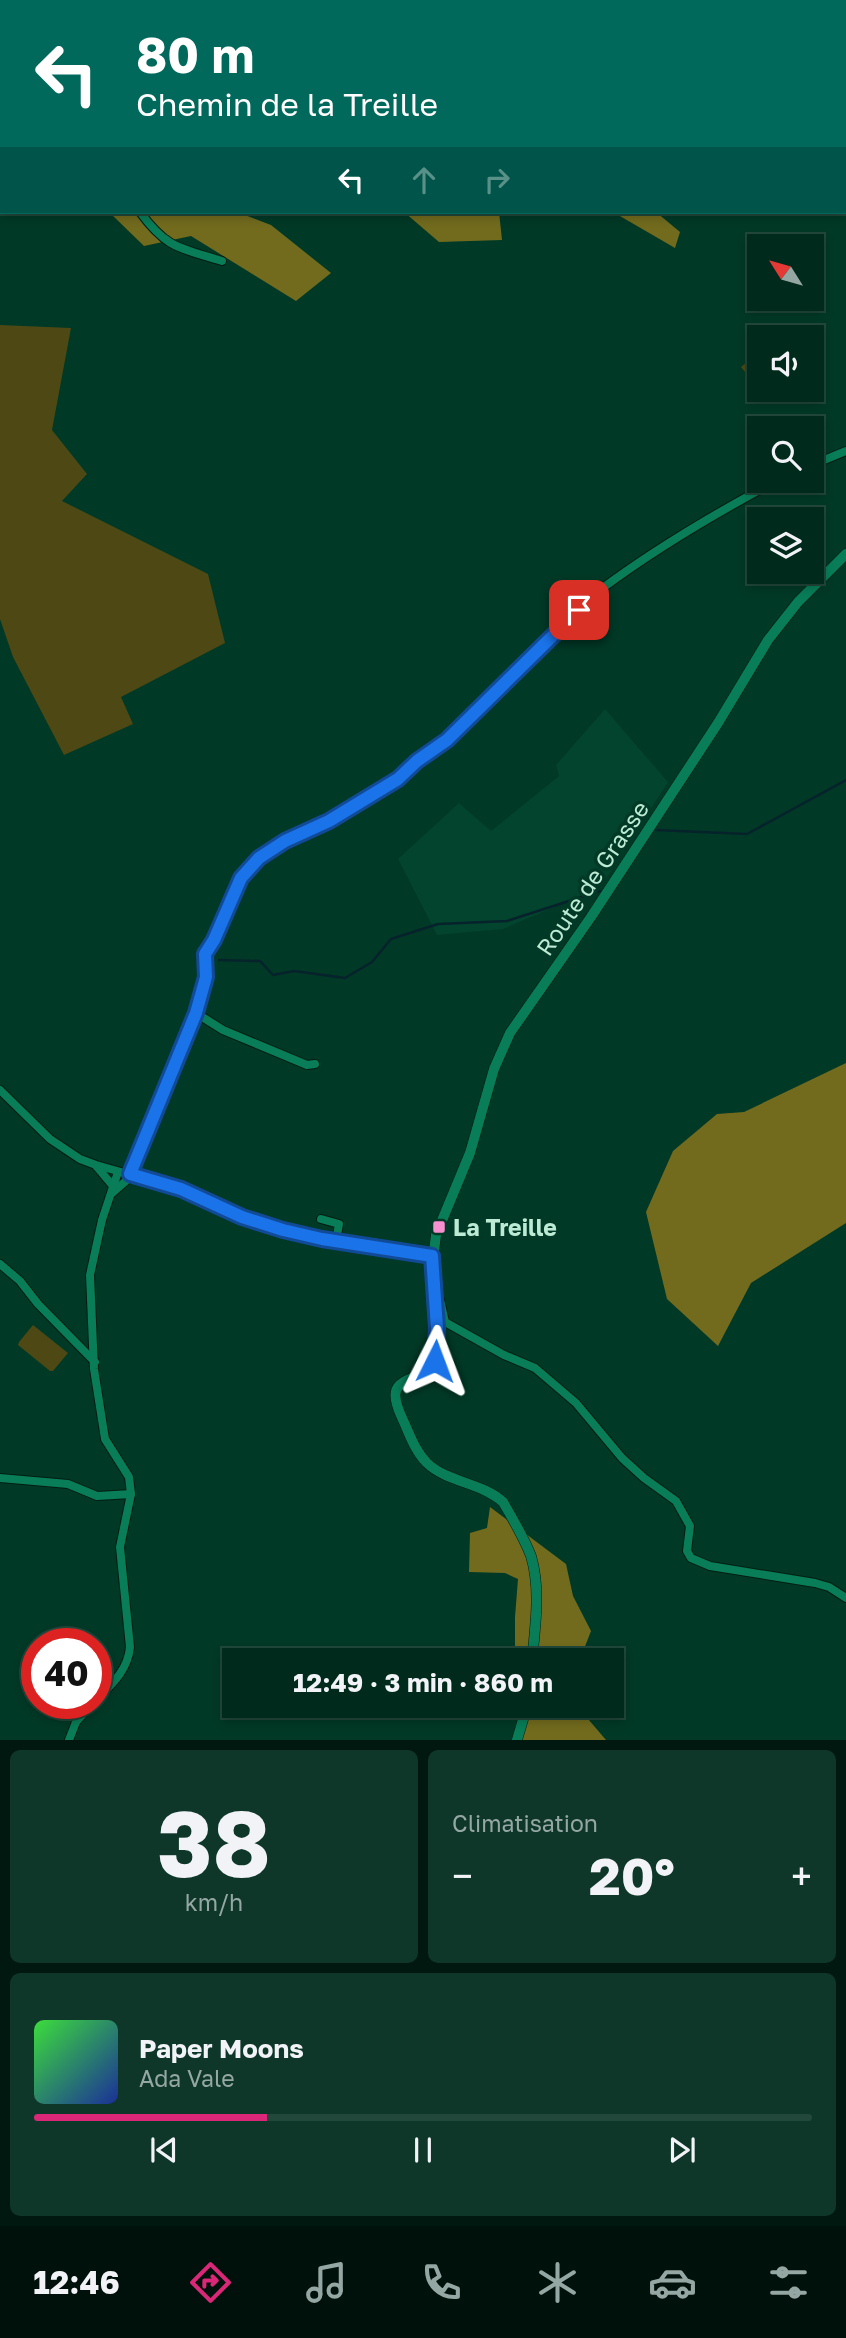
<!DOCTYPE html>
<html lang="fr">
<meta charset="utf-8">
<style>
body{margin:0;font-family:"Golos Text",sans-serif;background:#0e3729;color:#f1f3f6;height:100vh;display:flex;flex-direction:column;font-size:26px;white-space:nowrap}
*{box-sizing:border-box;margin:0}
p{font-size:23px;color:#95a7a3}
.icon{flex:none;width:38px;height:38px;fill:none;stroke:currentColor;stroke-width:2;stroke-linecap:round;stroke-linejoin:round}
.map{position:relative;height:1740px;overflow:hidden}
.drawer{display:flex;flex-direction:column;gap:10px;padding:10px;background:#00180f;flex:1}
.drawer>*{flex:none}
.top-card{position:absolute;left:0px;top:0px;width:847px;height:214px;box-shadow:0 4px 10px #0003,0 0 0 2px #22473b;background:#00695c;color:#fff;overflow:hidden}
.needle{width:46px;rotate:307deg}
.buttons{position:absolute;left:747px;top:234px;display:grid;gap:14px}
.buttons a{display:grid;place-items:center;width:77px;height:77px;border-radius:0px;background:#002b1c;box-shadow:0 4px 10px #0003,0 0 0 2px #22473b;font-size:35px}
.speed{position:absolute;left:21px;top:1628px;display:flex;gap:14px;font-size:35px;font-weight:700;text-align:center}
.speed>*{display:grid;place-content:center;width:91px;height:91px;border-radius:50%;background:#002b1c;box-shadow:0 4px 10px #0003,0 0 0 2px #22473b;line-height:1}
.speed .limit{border:10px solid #d22;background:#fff;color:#111}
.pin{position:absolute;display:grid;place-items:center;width:60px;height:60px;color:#fff;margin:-30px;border-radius:14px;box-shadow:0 4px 10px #0006}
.me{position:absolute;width:77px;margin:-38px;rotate:3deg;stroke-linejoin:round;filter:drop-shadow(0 0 5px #0008)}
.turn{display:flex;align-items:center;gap:24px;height:147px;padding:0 21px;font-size:32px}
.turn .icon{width:91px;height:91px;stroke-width:2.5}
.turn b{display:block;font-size:49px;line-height:60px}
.lanes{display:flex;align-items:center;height:66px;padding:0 21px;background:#0003;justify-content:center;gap:35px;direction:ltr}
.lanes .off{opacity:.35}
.big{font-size:52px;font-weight:700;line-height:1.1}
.drawer .tile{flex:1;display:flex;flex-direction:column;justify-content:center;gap:10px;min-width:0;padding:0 24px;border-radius:10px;background:#0e3729}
.drawer .dial{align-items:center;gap:0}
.dial b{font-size:91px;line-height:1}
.song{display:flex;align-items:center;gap:21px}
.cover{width:84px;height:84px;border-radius:10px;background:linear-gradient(135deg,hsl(120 70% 55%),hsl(230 70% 35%))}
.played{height:7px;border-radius:4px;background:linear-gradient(90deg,#db2777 30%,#22473b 30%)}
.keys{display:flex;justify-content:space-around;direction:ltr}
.heat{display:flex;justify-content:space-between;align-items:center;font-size:38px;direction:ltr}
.drawer .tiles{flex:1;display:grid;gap:10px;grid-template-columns:1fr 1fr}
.tile:last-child{grid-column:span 2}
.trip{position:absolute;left:222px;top:1648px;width:402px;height:70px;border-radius:0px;background:#002b1c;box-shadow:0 4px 10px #0003,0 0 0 2px #22473b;font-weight:700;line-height:70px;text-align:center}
.tab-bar{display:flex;height:112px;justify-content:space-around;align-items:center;background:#00110b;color:#95a7a3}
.tab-bar .icon{width:49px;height:49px}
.tab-bar .on{color:#db2777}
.tab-bar b{font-size:32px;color:#f1f3f6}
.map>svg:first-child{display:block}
.built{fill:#02442e}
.green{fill:#4d4814}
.forest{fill:#726b1e}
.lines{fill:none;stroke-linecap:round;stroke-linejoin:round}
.stream{stroke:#06232c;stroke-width:2.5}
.minor-casing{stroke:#001e12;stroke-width:10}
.tertiary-casing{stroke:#001e12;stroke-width:11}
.minor{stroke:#087d58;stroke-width:8}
.tertiary{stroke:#087d58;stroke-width:10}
.route-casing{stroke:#114b97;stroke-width:18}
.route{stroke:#1a73e8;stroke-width:12}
.poi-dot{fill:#f790ce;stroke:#003926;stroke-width:2.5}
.labels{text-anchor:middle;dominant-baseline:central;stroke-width:7;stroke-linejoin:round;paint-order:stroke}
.street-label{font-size:23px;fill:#bdead4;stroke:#003926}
.poi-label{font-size:23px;font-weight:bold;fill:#bdead4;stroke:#003926;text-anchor:start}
</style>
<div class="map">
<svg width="846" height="1740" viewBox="0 0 846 1740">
<rect width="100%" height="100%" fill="#003926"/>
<polygon class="built" points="605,709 668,782 609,874 597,889 503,929 437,935 398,859 459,803 491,831 559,776 556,765"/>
<g class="green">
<polygon points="0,325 71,328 52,430 87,474 62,501 208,574 225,643 121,697 133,724 64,755 13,657 0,619"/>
<polygon points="759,352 760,353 759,389 741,367"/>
<polygon points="33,1325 68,1353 53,1371 50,1371 18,1345 19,1342"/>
</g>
<g class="forest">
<polygon points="109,212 237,212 271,225 331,273 296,301 191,236 144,246"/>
<polygon points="404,212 499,212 502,240 439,242"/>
<polygon points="613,212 656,212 680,232 675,248"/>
<polygon points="846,1063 846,1223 751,1283 718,1346 667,1299 646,1212 673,1151 717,1114 744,1112"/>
<polygon points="490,1507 566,1564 573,1596 591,1631 584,1649 584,1661 515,1661 515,1617 518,1579 505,1573 469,1572 470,1533 487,1528"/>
<polygon points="530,1706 577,1706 606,1740 520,1740"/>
</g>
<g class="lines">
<g class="stream">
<polyline points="656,830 747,834 846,780"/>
<polyline points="219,960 260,961 273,975 294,971 345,978 372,962 391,939 438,924 507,921 600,891"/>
</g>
<defs>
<g id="minor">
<polyline points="36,2 38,0"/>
<polyline points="0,31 2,30"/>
<polyline points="0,70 2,72"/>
<path d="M140 212C167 249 180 248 222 261"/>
<polyline points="812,465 846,451"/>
<polyline points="196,1013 223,1030 307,1065 315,1064"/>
<polyline points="0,1090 50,1139 80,1159 96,1165 181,1189 242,1217 283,1230 364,1246 432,1256"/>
<polyline points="97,1167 113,1186"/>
<path d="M111 1194 127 1180 130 1174 196 1013 206 977 205 954 214 940 241 878 259 857 285 841 329 821 398 779 417 761 448 740 600 590C655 549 716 513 776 481"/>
<polyline points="321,1219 339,1224 336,1241"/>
<polyline points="0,1264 20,1281 38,1304 95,1362"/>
<polyline points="434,1291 440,1300 445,1322 504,1355 535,1368 576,1403 622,1458 644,1478 676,1501 690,1526 687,1551 691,1558 710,1566 815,1583 829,1587 846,1598"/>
<polyline points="0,1478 68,1484 97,1496 131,1494"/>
<path d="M96 1700C112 1684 128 1670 130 1647L120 1547 131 1494 129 1477 105 1439 94 1369 90 1275 102 1220 118 1172"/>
<polyline points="69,1740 76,1722 93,1703"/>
</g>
<g id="tertiary">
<path d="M532 1661C535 1627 541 1590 531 1556 524 1538 513 1519 503 1502 481 1482 448 1483 427 1463 415 1451 410 1435 403 1420 384 1380 403 1385 431 1368L438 1349 432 1267 436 1235 470 1153 494 1069 510 1033 591 917 718 723 768 640 798 602 846 554"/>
<polyline points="517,1740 527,1706"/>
</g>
</defs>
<use href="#minor" class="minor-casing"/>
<use href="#tertiary" class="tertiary-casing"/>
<use href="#minor" class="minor"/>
<use href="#tertiary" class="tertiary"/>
</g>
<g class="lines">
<defs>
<polyline id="route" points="435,1361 437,1328 432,1256 322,1239 283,1230 242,1217 181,1189 130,1174 196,1013 206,977 205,954 214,940 241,878 259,858 285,841 329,821 398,779 417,761 447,740 579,610"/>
</defs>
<use href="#route" class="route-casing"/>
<use href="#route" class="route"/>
</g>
<rect class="poi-dot" x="432" y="1220" width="14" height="14" rx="3.5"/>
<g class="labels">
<g class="street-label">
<text transform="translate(592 878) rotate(-56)">Route de Grasse</text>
</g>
<g class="poi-label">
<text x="453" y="1227">La Treille</text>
</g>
</g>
</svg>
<div class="buttons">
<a><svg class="needle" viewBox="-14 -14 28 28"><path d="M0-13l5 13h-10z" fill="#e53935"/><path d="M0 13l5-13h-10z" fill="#95a7a3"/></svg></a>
<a><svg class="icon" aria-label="sound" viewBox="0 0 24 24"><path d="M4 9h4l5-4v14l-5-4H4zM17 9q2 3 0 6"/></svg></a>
<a><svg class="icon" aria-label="search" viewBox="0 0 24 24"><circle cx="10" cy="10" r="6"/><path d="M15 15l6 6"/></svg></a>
<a><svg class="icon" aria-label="layers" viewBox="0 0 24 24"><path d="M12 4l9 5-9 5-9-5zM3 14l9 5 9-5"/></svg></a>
</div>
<div class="speed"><div class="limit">40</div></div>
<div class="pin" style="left:579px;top:610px;background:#d93025"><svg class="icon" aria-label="arrive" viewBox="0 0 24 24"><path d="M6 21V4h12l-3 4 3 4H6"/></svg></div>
<svg class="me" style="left:435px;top:1361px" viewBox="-20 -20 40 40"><path d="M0-17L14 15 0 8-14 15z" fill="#1a73e8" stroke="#fff" stroke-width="4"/></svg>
<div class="trip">12:49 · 3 min · 860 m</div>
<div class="top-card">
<div class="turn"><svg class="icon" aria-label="left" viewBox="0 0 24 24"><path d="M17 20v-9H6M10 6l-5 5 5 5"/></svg><div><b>80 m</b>Chemin de la Treille</div></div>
<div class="lanes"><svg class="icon" aria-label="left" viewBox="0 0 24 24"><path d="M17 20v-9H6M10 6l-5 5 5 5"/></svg><svg class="icon off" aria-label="ahead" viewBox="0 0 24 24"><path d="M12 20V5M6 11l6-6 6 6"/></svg><svg class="icon off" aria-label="right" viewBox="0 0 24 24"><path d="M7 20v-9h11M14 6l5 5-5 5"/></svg></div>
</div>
</div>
<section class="drawer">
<div class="tiles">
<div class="tile dial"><b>38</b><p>km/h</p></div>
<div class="tile"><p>Climatisation</p>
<div class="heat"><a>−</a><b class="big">20°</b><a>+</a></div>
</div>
<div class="tile">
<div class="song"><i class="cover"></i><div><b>Paper Moons</b><p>Ada Vale</p></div></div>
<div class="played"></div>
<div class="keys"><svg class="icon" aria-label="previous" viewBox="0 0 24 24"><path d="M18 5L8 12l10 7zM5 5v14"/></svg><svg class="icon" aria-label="pause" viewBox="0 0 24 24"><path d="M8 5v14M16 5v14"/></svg><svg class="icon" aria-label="next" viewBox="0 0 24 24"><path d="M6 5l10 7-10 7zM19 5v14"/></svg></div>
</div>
</div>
</section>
<nav class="tab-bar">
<b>12:46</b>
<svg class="icon on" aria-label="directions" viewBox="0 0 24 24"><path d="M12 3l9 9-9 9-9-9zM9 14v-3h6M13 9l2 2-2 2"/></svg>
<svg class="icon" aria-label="music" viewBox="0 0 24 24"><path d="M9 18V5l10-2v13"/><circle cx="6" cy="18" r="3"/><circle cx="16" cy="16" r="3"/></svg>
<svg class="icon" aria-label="phone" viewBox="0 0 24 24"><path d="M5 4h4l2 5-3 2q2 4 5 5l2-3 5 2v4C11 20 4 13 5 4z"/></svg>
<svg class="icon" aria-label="climate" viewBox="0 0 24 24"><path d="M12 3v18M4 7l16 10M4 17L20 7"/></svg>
<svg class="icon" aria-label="car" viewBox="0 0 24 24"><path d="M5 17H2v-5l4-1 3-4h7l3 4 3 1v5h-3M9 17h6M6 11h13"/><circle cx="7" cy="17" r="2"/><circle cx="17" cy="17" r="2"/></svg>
<svg class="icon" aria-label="filters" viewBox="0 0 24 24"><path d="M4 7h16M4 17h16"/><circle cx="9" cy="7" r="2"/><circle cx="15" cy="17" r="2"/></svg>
</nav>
